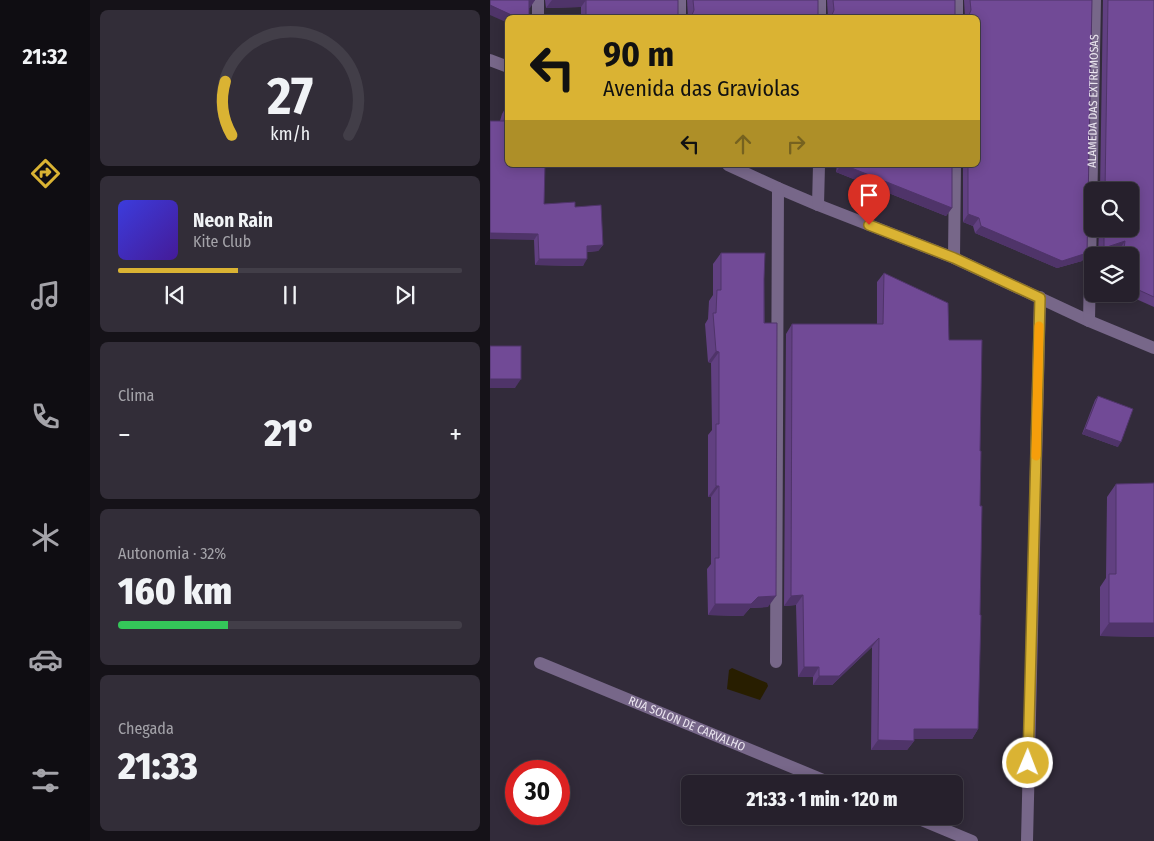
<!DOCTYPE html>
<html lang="pt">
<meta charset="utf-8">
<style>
body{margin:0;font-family:"Fira Sans Condensed",sans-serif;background:#322d38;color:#f1f3f6;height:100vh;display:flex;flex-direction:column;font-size:19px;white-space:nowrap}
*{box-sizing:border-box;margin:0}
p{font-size:16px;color:#a4a3a9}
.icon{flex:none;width:28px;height:28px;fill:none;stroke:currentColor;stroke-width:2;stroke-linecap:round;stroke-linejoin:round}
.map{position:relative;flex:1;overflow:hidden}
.details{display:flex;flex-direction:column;gap:10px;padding:10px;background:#151218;width:400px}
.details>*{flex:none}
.top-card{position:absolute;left:15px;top:15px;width:475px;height:152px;border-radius:8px;box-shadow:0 2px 12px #0003,0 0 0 1px #423e48;background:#dab333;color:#111;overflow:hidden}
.controls{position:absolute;left:594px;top:182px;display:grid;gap:10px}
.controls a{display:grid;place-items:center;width:55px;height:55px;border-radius:8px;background:#26202c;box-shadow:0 2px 12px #0003,0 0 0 1px #423e48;font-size:25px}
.speed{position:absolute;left:15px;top:760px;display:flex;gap:10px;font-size:25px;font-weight:700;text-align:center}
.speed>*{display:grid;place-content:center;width:65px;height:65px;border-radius:50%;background:#26202c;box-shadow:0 2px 12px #0003,0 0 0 1px #423e48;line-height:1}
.speed .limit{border:8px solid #d22;background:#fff;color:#111}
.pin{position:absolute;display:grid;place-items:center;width:42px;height:42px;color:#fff;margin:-51px -21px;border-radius:50% 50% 50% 0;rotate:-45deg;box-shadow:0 0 5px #0007}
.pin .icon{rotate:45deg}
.me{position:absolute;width:55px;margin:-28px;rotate:1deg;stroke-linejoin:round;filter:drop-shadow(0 0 4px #0008)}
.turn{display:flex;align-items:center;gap:18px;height:105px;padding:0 15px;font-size:22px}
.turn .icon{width:65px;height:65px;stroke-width:2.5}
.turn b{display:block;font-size:35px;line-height:42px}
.lanes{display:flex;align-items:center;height:48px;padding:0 15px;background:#0003;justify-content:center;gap:25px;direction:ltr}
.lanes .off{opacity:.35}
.big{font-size:38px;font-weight:800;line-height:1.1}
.details .card{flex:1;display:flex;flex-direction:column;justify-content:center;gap:8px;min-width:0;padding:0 18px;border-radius:8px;background:#322d38}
.details .dial{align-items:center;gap:0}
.dial svg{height:130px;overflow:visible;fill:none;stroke:#423e48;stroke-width:7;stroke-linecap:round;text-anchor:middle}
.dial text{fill:#f1f3f6;stroke:none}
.song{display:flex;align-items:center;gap:15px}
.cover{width:60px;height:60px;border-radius:8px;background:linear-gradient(135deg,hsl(240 70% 55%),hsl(260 70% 35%))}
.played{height:5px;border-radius:2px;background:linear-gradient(90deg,#dab333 35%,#423e48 35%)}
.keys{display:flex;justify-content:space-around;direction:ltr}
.heat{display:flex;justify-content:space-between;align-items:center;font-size:28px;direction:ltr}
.charge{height:8px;border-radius:4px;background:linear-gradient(90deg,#34c759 32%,#423e48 0)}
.trip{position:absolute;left:191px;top:775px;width:282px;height:50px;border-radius:8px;background:#26202c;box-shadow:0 2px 12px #0003,0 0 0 1px #423e48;font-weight:800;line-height:50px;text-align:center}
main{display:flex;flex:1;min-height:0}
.tab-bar{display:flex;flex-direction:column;width:90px;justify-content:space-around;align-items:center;background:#0f0d12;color:#a4a3a9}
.tab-bar .icon{width:35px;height:35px}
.tab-bar .on{color:#dab333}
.tab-bar b{font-size:22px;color:#f1f3f6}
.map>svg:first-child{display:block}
.water{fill:#281e00}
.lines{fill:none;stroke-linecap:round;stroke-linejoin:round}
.minor{stroke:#776789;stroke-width:12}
.wall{fill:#614081}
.shaded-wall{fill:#4f3469}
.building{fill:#714a96;stroke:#4f3469}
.route-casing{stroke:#8e7421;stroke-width:12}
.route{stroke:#dab333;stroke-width:9}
.slow{stroke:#f59e0b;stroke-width:9}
.labels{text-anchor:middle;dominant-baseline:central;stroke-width:5;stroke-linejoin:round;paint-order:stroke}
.street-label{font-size:12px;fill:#eae5ef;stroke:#282230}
</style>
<main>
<nav class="tab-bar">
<b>21:32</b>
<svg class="icon on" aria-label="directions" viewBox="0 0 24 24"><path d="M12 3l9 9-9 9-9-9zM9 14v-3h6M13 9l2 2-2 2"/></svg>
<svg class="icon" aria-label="music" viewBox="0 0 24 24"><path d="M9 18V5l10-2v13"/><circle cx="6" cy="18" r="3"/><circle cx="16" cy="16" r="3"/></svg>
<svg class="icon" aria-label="phone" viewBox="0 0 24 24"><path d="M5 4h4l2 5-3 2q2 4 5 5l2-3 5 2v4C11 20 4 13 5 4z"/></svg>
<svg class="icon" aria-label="climate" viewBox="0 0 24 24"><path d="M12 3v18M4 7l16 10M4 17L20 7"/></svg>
<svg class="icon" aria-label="car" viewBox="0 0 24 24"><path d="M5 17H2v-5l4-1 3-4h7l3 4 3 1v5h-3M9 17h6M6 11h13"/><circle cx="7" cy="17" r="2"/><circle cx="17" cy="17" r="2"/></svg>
<svg class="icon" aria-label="filters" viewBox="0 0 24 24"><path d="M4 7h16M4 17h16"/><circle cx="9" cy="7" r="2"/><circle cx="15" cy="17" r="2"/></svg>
</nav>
<section class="details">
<div class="card dial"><svg viewBox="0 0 100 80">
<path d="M14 69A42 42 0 1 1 86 69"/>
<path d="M14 69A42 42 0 0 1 10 36" stroke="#dab333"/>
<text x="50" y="56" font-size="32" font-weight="700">27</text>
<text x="50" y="72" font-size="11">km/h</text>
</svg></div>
<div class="card">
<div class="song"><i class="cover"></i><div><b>Neon Rain</b><p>Kite Club</p></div></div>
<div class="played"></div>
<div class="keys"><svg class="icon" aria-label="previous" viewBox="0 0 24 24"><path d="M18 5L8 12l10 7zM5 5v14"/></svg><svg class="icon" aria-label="pause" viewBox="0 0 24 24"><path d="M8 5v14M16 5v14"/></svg><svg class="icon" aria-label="next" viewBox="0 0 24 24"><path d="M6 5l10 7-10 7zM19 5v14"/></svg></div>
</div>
<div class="card"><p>Clima</p>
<div class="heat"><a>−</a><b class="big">21°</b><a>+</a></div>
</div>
<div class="card"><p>Autonomia · 32%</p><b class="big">160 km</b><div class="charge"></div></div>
<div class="card"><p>Chegada</p><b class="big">21:33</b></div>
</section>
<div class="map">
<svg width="664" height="841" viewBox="0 0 664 841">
<rect width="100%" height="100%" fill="#322b3a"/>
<polygon class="water" points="242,668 277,683 278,686 270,700 237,689 239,670"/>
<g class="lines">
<g class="minor">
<polyline points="48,18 48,0"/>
<polyline points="190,18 190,0"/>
<polyline points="330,18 330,0"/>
<polyline points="467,18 467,0"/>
<polyline points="0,60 18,67"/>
<polyline points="238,165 288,188 328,205 464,258 599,321 664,348"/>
<polyline points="328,205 329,165"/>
<polyline points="464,258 465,165"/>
<path id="s1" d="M599 321 605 0"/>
<polyline points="286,662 288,188"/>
<path id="s2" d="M50 663 343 784"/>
<polyline points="422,816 482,841"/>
<polyline points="537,841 550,297"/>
</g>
</g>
<g class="wall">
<polygon points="55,0 188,0 188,14 192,18 91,18 91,7 56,8"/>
<polygon points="197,0 328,0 198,18"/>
<polygon points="337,0 465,0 465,14 338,18"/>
<polygon points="474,0 602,0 597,253 592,261 567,268 485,233 483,226 473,222 473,165 488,165 475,18"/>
<polygon points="613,0 664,0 664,307 635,294 640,294 640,256 629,256 630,249 608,256 609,229 640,229 640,191 610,191"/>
<polygon points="16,107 54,204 85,207 113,245 108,251 97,252 93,266 45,265 44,240 10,121 12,114"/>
<polygon points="347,165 462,165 462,208 456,216 346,172"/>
<polygon points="231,253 274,279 278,607 260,608 253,616 218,615 217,569 221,564 221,497 218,497 218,435 222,430 221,363 218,362 215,324 218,319 219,301 223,295 223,264"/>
<polygon points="394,273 459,340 490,451 488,729 482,739 424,739 424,741 417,750 381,750 382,647 342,685 323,685 323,677 308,677 306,605 294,606 296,334 302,324 387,324 387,282"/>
<polygon points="608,396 628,447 592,434 605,400"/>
<polygon points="626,484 664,637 610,636 610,587 616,578 617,497"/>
</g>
<g class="shaded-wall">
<polygon points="39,0 45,0 40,8 34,8"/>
<polygon points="62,0 96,0 91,7 56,8"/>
<polygon points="0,5 28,18 18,18 18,23 0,15"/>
<polygon points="351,165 354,165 462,208 456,216 346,172"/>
<polygon points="478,214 489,218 483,226 473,222"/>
<polygon points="491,226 597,253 592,261 567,268 485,233"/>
<polygon points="0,233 48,234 44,240 0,239"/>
<polygon points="635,241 630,249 608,256 614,248"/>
<polygon points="113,245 108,251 93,252 97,246"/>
<polygon points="49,259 97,259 93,266 45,265"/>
<polygon points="226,351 229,352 221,363 218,362"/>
<polygon points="0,379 31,379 25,388 0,388"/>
<polygon points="595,429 631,442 628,447 592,434"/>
<polygon points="226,486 229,486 221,497 218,497"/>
<polygon points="313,595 306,605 294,606 301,596"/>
<polygon points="286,596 278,607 260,608 253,616 218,615 225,604 268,597"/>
<polygon points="619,623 664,623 664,637 610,636"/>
<polygon points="389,638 382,647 342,685 323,685 329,676"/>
<polygon points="314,667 329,667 323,677 308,677"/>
<polygon points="424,729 488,729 482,739 417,739"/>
<polygon points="388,740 424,741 417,750 381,750"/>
</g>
<g class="building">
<polygon points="0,0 45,0 39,0 39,18 28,18 0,5"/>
<polygon points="96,0 188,0 188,14 192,18 96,18"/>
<polygon points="203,0 328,0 328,14 332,18 199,18 202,15 204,10"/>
<polygon points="343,0 465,0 465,14 469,18 339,18 342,15 344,10"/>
<polygon points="480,0 602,0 597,253 572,261 491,226 489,218 478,214 478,165 488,165 488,18 476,18 479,15 481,10"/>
<polygon points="618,0 664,0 664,297 640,286 640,256 633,256 635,241 614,248 614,229 640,229 640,191 615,191"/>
<polygon points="16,107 18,108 18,165 55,165 54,204 85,202 85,207 111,205 113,245 97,246 97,259 49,259 48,234 0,233 0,121 14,121"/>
<polygon points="354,165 462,165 462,208"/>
<polygon points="231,253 275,253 274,279 274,323 287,323 286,596 268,597 261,604 225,604 225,558 229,558 229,486 226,486 226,424 229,424 229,352 226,351 223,313 226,313 227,290 231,290"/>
<polygon points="394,273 458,303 459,340 492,340 490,451 491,451 490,506 492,506 490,615 491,615 488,729 424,729 424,741 388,740 389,638 349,676 329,676 329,667 314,667 313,595 301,596 302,324 393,324"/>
<rect x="0" y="346" width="31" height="33"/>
<polygon points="608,396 643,409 631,442 595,429"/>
<polygon points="664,483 664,623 619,623 619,574 626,574 626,484"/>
</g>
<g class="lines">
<defs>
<polyline id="route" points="379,225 464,258 550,298 538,763"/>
</defs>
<use href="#route" class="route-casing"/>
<use href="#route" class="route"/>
<polyline class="slow" points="546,456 549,326"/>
</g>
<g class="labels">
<g class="street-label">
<text stroke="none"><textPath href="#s1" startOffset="220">ALAMEDA DAS EXTREMOSAS</textPath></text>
<text stroke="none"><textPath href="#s2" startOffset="159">RUA SOLON DE CARVALHO</textPath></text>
</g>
</g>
</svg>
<div class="controls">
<a><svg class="icon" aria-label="search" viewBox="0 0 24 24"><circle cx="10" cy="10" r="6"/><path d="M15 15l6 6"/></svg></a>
<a><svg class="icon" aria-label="layers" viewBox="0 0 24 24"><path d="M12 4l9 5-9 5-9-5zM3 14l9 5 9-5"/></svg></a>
</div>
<div class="speed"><div class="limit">30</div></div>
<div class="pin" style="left:379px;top:225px;background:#d93025"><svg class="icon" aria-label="arrive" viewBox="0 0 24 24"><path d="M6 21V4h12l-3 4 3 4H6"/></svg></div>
<svg class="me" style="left:538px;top:763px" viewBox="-20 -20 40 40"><circle r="17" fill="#dab333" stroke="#fff" stroke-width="3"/><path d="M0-11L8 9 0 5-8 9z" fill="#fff"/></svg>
<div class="trip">21:33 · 1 min · 120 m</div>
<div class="top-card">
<div class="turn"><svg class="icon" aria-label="left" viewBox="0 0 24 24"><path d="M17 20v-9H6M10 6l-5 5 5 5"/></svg><div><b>90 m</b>Avenida das Graviolas</div></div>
<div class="lanes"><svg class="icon" aria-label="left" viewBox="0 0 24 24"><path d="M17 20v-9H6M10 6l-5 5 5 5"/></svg><svg class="icon off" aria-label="ahead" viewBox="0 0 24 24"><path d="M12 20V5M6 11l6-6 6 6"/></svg><svg class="icon off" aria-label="right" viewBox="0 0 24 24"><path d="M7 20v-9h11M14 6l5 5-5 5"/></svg></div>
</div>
</div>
</main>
